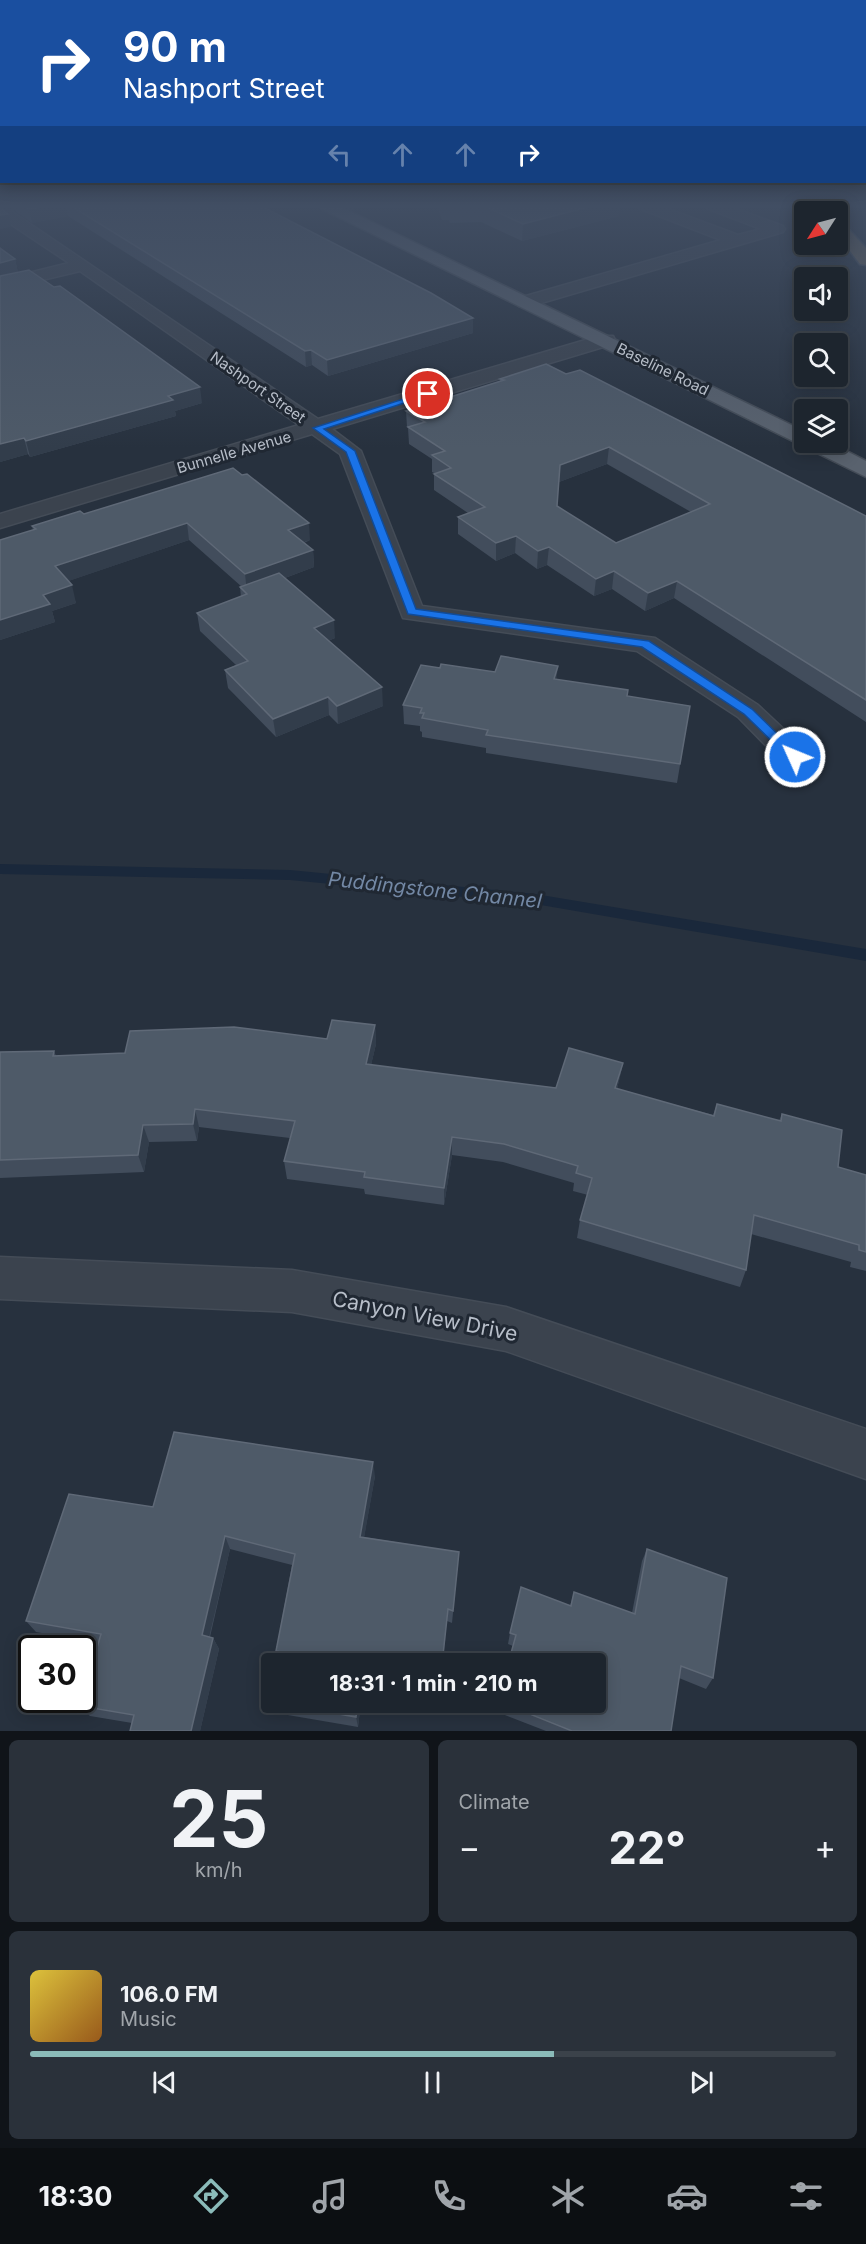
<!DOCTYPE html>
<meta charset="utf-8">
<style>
body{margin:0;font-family:Inter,sans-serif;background:#2a313a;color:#f1f3f6;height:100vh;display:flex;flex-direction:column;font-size:22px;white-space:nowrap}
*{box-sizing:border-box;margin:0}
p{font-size:20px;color:#a0a5aa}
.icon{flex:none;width:33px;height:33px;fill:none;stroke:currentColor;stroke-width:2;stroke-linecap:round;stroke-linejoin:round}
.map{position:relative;height:1731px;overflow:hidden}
.drawer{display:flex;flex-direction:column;gap:9px;padding:9px;background:#101419;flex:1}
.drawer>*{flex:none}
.guide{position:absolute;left:0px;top:0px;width:867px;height:183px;box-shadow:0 3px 15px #0003,0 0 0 2px #3b424a;background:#1a4fa0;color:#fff;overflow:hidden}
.needle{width:39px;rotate:234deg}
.fabs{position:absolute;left:794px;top:201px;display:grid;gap:12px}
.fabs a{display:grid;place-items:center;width:54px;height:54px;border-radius:6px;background:#1d252e;box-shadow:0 3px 15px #0003,0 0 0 2px #3b424a;font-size:30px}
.speed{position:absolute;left:18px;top:1635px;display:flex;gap:12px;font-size:30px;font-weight:700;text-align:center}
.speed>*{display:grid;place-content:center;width:78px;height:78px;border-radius:50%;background:#1d252e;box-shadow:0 3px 15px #0003,0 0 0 2px #3b424a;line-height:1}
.speed .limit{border:3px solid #111;border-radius:9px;background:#fff;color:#111}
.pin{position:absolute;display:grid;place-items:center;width:51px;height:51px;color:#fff;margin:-26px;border:3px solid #fff;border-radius:50%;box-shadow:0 2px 6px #0007}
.me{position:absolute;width:66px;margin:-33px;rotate:314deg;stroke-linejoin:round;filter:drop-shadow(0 0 4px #0008)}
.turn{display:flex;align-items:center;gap:21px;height:126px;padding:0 24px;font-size:27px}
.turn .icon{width:78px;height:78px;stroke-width:2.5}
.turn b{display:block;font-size:42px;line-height:51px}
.lanes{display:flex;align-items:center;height:57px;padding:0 24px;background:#0003;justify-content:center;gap:30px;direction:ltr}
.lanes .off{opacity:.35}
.big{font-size:45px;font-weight:700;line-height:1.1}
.drawer .tile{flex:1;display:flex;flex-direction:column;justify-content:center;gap:9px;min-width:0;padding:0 21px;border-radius:9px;background:#2a313a}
.drawer .dial{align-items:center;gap:0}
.dial b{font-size:78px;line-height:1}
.song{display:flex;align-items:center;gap:18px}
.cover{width:72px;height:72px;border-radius:9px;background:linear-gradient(135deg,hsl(50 70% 55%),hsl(30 70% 35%))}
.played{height:6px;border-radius:3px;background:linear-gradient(90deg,#8bbbb9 65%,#3b424a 65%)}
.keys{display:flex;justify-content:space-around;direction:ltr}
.heat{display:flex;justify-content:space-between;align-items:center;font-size:33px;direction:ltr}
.drawer .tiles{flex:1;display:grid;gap:9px;grid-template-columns:1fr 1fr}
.tile:last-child{grid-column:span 2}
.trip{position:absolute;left:261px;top:1653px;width:345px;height:60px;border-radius:6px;background:#1d252e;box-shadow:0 3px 15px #0003,0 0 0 2px #3b424a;font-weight:700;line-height:60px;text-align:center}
.tabs{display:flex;height:96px;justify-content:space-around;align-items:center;background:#0c0f12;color:#a0a5aa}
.tabs .icon{width:42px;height:42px}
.tabs .on{color:#8bbbb9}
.tabs b{font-size:27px;color:#f1f3f6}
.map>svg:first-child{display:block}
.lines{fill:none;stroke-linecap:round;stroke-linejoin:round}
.stream{fill:#1a283b;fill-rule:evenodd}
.minor-casing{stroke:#444c57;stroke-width:3}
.major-casing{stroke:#444c57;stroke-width:3}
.highway-casing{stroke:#464e59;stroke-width:3}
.minor{fill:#3b434e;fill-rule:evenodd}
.major{fill:#59626e;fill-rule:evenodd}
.highway{fill:#746958;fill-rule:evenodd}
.wall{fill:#424d5c;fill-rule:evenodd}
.shaded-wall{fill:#323d4b}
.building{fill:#4e5a68;stroke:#5f6977;stroke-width:1.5;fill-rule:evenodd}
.route{fill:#1a73e8;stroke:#114b97;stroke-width:1.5}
.labels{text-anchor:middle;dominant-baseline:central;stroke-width:6;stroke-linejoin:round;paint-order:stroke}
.far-street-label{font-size:15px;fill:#b7bec9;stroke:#202833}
.water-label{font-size:20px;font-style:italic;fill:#7388a5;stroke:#202833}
.near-street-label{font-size:21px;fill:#b7bec9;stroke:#202833}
</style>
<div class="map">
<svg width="866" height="1731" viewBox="0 0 866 1731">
<rect width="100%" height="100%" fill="#27313e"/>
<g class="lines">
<polygon class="stream" points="0,864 290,870 535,894 866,949 866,961 535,904 290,880 0,874"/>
<defs>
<g id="minor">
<polygon points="0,206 5,207 318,419 599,336 613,336 615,340 613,344 332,429 361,451 422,606 655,638 758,705 806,750 810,757 806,764 795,767 784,764 738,717 637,651 403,618 340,454 312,434 0,528 0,514 299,425 80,271 0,290 0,280 69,263 0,217"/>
<polygon points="328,206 354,206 351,209 333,214 328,212 325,209"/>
<polygon points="638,206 660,206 738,235 761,229 709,209 706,206 728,206 783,226 785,229 783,232 531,306 519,306 516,302 519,298 721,240 641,209"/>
<polygon points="0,1257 292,1270 506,1307 866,1429 866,1479 506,1351 292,1312 0,1299"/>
</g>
<polygon id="major" points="319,206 339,206 804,431 804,442 829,442 866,461 866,477 322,209"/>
<g id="highway">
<polygon points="805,206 823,206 828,212 811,212"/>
<polygon points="837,220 842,222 866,248 866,265 860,264 837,234"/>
</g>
</defs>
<use href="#minor" class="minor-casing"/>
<use href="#major" class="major-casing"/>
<use href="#highway" class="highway-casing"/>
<use href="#minor" class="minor"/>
<use href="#major" class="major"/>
<use href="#highway" class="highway"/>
</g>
<g class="wall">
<polygon points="8,206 261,206 473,318 473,333 328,376 312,365 306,367 68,216 32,223"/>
<polygon points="437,206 620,206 619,216 522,241 481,222 450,223 449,220 442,220"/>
<polygon points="0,248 15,259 18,273 202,403 175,411 176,416 30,457 28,454 0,462"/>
<path d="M566 374 866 516V722L674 598 645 611 612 589 594 596 547 565 537 569 515 553 496 561 458 534V517L468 513 434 490V473L432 472V459L409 444 408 428 407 427 406 411 500 382V379ZM607 464 691 512 616 543 557 506 559 482Z"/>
<polygon points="233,468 310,540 304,543 313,550 314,567 285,578 335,638 328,641 383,706 338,724 329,715 276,737 228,688 225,670 236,665 200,631 197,613 241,597 240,587 242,587 189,540 68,581 76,603 52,611 55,622 0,640 0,540 33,530 32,526 84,514"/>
<polygon points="440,668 495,672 557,680 627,696 690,706 677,783 486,753 486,748 422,737 422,732 420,731 420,726 404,724 403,705"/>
<polygon points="375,1025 376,1044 371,1065 556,1088 623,1063 617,1089 713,1115 717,1104 779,1121 782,1114 838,1167 866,1175 866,1271 850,1267 851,1262 751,1234 746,1270 740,1287 577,1238 580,1220 588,1195 573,1191 574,1183 503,1162 452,1155 444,1205 365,1194 364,1189 287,1179 284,1161 290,1138 199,1127 197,1141 149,1142 144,1172 0,1178 0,1052 54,1051 56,1056 125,1053 327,1039"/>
<polygon points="375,1476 364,1537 459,1552 452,1623 447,1621 279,1662 276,1651 292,1565 230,1549 210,1637 213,1638 219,1649 200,1731 130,1731 132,1723 90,1716 80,1706 99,1643 36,1632 26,1621 153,1507"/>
<polygon points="647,1549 713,1678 706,1689 679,1678 671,1731 546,1731 497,1712 498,1702 596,1702 513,1646 508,1644 510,1633 570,1606 574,1592 632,1613 642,1561"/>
<polygon points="272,1702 361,1702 358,1727 276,1713"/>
</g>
<g class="shaded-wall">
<polygon points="48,206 66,206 68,216 32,223 29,209"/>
<polygon points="592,206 620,206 619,216 522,241 523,224"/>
<polygon points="8,214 11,227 0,229 0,215"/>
<polygon points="15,259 18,273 0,278 0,263"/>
<polygon points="473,318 473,333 328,376 327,360"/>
<polygon points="311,350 312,365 306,367 305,351"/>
<polygon points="200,387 202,403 175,411 176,416 30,457 26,441 168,396"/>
<polygon points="24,438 28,454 0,462 0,444"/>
<polygon points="609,447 607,464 559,482 560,465"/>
<polygon points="187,523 189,540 60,584 55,566"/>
<polygon points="309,523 310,540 290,547 288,530"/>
<polygon points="516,536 515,553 496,561 496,543"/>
<polygon points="549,547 547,565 537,569 538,551"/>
<polygon points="313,550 314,567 247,592 245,574"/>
<polygon points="614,571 612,589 594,596 596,579"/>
<polygon points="677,581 674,598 645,611 648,593"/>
<polygon points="72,585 76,603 52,611 55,622 0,640 0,620 43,595"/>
<polygon points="334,620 335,638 315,646 314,628"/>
<polygon points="558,666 556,684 554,679"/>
<polygon points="382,687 383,706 338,724 337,706"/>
<polygon points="328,697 329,715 276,737 273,719"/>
<polygon points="375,1025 376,1044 367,1082 366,1064"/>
<polygon points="623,1063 619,1081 612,1106 615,1088"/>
<polygon points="195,1109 199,1127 197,1141 193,1124"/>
<polygon points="143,1125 149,1142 144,1172 138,1155"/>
<polygon points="452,1137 452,1155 444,1205 444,1188"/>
<polygon points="373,1462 375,1476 362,1550 360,1537"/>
<polygon points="225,1536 230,1549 207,1646 202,1635"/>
<polygon points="448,1609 443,1664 442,1664"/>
<polygon points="213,1638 219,1649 200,1731 191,1731"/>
<polygon points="358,1702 361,1702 358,1727 356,1717"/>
</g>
<g class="building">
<polygon points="24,206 48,206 29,209"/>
<polygon points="71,206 261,206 431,293 473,318 327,360 311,350 305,351"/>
<polygon points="484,206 592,206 523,224"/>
<polygon points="0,208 8,214 0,215"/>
<polygon points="0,248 15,259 0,263"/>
<polygon points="29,270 54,287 60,286 200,387 168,396 173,400 26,441 24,438 0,444 0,276"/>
<path d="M546 364 566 374 580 370 866 516V700L677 581 648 593 614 571 596 579 549 547 538 551 516 536 496 543 458 517 485 507 434 474 451 468 432 455 445 451 408 427 425 422 406 411 504 380 500 379ZM609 447 710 504 616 543 557 506 560 465Z"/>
<polygon points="233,468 242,475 247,474 309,523 288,530 313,550 245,574 187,523 55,566 72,585 43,595 50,604 0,620 0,540 36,529 32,526 80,511 84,514"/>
<polygon points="279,573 334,620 314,628 382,687 337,706 328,697 273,719 225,670 248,661 197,613 247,594 240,587"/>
<polygon points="501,656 558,666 554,679 628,690 627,696 690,706 680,764 486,735 488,730 422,718 424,713 420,713 422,708 403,705 421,665 440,668 441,664 495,672"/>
<polygon points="332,1020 375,1025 366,1064 556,1088 569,1048 623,1063 615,1088 714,1116 717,1104 781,1121 782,1114 842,1130 838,1167 866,1175 866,1252 859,1250 859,1245 754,1215 746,1270 580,1220 592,1178 576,1173 578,1166 504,1144 452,1137 444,1188 364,1177 365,1172 284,1161 295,1121 195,1109 193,1124 143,1125 138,1155 0,1160 0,1052 54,1051 53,1056 125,1053 130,1031 234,1027 327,1039"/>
<polygon points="174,1432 373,1462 360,1537 459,1552 453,1611 448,1609 442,1664 279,1664 282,1652 276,1651 295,1554 225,1536 202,1635 213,1638 191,1731 130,1731 134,1715 80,1706 101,1634 26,1621 69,1494 153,1507"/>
<polygon points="647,1549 727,1578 713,1678 681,1666 671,1731 572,1731 500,1702 596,1702 596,1664 508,1664 516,1635 510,1633 521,1587 571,1606 574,1592 635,1614"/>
<polygon points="272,1702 358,1702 356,1717"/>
</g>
<linearGradient id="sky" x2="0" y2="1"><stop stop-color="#151b22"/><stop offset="0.46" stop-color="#414e63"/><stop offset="1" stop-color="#414e63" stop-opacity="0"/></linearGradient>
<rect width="866" height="448" fill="url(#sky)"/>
<polygon class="route" points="425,392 432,394 324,429 355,451 416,609 649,641 752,709 799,755 801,757 799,760 791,760 744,714 642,647 408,614 346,452 313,428"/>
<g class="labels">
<g class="far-street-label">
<text transform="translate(663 369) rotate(26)">Baseline Road</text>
<text transform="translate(258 387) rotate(35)">Nashport Street</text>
<text transform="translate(234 452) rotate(-16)">Bunnelle Avenue</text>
</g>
<g class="water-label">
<text transform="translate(435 890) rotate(6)">Puddingstone Channel</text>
</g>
<g class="near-street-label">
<text transform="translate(425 1316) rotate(11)">Canyon View Drive</text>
</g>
</g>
</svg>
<div class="fabs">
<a><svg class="needle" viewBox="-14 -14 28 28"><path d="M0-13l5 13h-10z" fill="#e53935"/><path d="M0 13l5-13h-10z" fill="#a0a5aa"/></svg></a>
<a><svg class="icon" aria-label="sound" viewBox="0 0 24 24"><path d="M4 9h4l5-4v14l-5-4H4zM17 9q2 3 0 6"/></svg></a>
<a><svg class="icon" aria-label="search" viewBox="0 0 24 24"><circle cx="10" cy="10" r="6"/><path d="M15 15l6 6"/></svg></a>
<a><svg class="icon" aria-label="layers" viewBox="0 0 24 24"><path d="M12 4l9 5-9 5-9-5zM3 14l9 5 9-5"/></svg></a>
</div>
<div class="speed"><div class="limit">30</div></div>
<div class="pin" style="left:428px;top:394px;background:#d93025"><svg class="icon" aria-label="arrive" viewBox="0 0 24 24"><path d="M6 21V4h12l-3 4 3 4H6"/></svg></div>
<svg class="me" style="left:795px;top:757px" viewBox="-20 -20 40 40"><circle r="17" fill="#1a73e8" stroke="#fff" stroke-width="3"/><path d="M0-11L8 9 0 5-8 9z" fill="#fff"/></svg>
<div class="trip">18:31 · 1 min · 210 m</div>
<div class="guide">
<div class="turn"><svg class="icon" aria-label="right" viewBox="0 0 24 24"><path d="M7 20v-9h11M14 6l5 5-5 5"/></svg><div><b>90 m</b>Nashport Street</div></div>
<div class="lanes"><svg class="icon off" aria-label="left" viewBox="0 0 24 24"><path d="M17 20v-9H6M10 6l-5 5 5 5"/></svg><svg class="icon off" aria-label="ahead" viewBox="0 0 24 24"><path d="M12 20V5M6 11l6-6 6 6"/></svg><svg class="icon off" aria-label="ahead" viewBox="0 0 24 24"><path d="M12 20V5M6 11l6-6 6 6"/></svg><svg class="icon" aria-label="right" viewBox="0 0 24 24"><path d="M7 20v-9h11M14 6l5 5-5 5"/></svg></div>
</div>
</div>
<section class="drawer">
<div class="tiles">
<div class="tile dial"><b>25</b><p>km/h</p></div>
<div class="tile"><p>Climate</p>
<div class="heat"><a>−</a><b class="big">22°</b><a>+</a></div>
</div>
<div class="tile">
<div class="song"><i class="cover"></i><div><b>106.0 FM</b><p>Music</p></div></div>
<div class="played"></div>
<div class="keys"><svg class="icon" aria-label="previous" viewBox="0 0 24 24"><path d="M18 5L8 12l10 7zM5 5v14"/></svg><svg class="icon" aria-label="pause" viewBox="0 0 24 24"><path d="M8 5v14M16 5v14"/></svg><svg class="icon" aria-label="next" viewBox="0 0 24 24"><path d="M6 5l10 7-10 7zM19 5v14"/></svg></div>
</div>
</div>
</section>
<nav class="tabs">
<b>18:30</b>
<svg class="icon on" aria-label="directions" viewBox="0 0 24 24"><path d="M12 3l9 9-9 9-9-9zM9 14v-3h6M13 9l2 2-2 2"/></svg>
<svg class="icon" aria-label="music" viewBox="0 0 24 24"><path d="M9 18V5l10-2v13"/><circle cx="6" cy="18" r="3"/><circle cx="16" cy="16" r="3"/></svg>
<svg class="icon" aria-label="phone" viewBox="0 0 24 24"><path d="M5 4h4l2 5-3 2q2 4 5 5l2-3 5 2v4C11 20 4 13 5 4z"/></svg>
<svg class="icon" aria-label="climate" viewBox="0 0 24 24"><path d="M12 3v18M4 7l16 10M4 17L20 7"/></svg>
<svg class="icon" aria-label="car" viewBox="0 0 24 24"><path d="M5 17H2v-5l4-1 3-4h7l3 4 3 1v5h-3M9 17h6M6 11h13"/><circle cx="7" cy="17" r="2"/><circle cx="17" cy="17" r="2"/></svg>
<svg class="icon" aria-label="filters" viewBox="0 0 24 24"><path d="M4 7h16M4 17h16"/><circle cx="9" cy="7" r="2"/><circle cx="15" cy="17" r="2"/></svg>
</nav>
